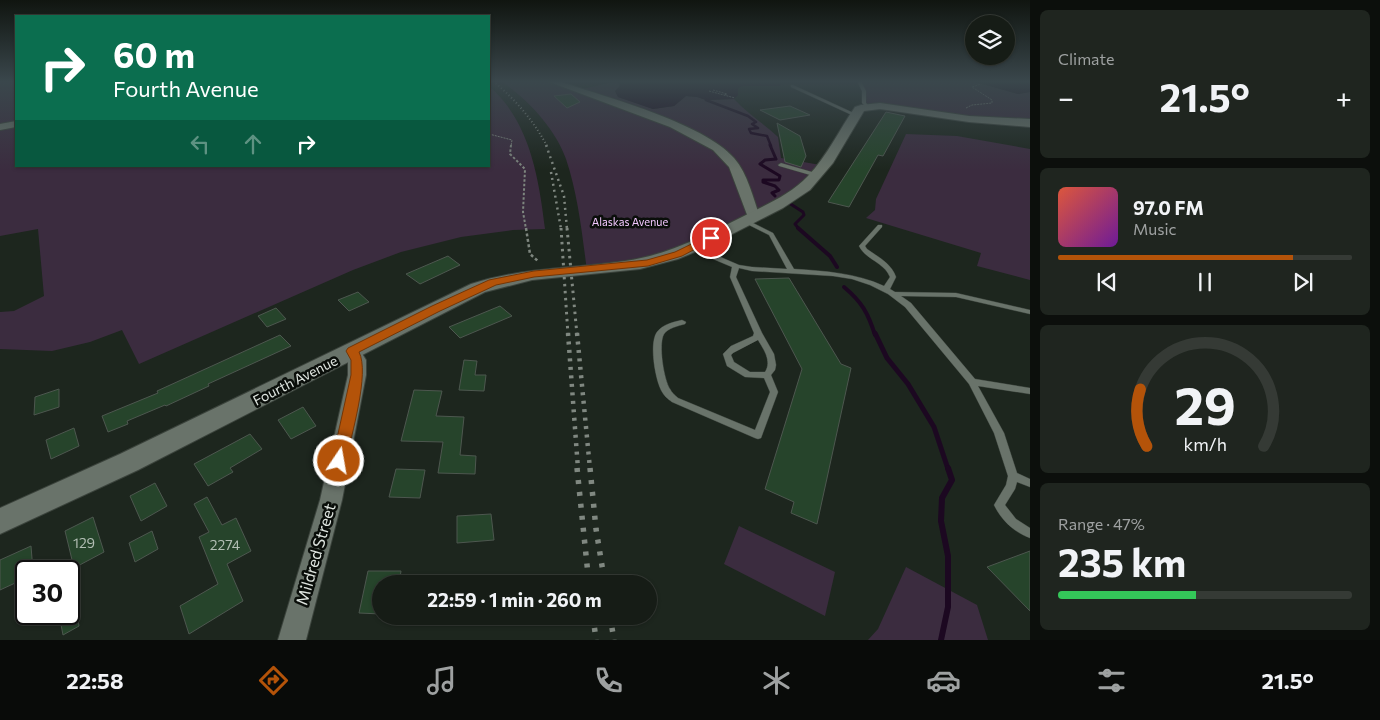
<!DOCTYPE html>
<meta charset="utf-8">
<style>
body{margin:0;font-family:Commissioner,sans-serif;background:#1f251f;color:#f1f3f6;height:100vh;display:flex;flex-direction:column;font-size:19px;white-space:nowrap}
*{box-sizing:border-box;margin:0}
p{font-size:16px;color:#9ea1a1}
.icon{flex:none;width:28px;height:28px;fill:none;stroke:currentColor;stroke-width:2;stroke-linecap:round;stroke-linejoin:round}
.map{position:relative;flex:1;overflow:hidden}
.details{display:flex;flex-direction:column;gap:10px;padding:10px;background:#0c0f0c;width:350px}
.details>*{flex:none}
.guide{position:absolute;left:15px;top:15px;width:475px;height:152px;border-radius:0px;box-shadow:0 1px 4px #0004,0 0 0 1px #353a35;background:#0b6e4f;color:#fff;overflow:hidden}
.controls{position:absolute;left:965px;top:15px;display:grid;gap:10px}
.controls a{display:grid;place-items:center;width:50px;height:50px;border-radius:50%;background:#161c16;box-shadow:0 1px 4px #0004,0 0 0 1px #353a35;font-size:25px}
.speed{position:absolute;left:15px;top:560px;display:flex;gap:10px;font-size:25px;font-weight:700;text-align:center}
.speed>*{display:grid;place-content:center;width:65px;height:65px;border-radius:50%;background:#161c16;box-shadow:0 1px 4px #0004,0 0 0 1px #353a35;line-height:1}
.speed .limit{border:2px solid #111;border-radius:8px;background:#fff;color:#111}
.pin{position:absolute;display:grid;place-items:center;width:42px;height:42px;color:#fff;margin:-21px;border:2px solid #fff;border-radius:50%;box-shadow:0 1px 5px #0007}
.me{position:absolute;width:55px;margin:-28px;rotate:12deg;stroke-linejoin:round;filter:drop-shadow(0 0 4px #0008)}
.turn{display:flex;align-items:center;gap:18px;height:105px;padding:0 15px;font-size:22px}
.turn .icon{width:65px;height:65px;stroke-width:2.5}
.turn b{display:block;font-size:35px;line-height:42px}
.lanes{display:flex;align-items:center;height:48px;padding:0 15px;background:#0003;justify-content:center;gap:25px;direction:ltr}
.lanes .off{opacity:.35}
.big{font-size:38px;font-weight:700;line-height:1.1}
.details .card{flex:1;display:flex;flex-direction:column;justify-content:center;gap:8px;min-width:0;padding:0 18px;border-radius:8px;background:#1f251f}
.details .dial{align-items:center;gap:0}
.dial svg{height:130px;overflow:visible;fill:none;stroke:#353a35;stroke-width:7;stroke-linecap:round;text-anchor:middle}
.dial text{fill:#f1f3f6;stroke:none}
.song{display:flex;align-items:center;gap:15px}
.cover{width:60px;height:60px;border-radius:8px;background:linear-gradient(135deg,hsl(10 70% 55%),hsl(280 70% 35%))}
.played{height:5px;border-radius:2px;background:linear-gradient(90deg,#b45309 80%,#353a35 80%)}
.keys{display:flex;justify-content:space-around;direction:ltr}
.heat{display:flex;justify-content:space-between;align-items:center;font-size:28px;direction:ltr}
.charge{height:8px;border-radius:4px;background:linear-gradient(90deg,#34c759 47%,#353a35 0)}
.trip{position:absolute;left:372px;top:575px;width:285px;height:50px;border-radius:25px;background:#161c16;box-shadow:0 1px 4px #0004,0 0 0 1px #353a35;font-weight:700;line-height:50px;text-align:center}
.tab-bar{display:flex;height:80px;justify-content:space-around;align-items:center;background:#090b09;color:#9ea1a1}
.tab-bar .icon{width:35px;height:35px}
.tab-bar .current{color:#b45309}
.tab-bar b{font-size:22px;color:#f1f3f6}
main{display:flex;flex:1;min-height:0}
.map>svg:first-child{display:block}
.green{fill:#3b2c3f}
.water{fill:#1c0821}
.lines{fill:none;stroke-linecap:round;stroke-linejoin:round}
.stream-far4{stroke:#1c0821;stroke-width:2.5}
.stream-far3{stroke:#1c0821;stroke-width:3}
.stream-far2{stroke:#1c0821;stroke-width:4}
.stream-far1{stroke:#1c0821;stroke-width:5}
.stream{stroke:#1c0821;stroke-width:6}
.building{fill:#26442b;stroke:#4d574f}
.service-casing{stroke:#3b433c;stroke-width:1}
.minor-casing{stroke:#3b433c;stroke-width:2}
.tertiary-casing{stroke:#3b433c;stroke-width:2}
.path-far2{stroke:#7e867f;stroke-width:1;stroke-dasharray:2 1;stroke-linecap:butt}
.path-far1{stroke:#7e867f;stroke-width:2;stroke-dasharray:2.5 2;stroke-linecap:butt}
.path{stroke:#7e867f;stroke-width:2.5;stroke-dasharray:3 2.5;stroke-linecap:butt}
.service{fill:#69736a;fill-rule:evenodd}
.minor{fill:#69736a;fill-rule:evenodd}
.tertiary{fill:#69736a;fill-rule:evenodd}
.rail-far4{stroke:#808881;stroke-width:2;stroke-dasharray:1 2.5;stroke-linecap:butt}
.rail-far3{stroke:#808881;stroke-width:2.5;stroke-dasharray:2 4;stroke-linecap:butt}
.rail-far2{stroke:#808881;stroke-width:3;stroke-dasharray:2.5 4.5;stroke-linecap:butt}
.rail-far1{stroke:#808881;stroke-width:4.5;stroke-dasharray:3 5.5;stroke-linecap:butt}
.rail{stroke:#808881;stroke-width:5.5;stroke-dasharray:4 8;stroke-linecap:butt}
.route{fill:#b45309;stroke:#753606}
.labels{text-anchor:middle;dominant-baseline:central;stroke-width:5;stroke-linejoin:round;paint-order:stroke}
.far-park-label{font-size:11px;fill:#f3c8ff;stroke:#0a0e0a}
.street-label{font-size:14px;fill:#e0e6e1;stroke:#0a0e0a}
.near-number-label{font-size:14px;fill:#b2beb4}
.near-street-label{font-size:16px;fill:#e0e6e1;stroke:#0a0e0a}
</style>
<main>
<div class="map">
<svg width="1030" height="640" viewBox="0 0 1030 640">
<rect width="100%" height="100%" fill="#1d261e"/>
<g class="green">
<path d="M0 81H16V166H489V86C530 121 539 179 545 229L513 230 461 237 401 252 353 270 139 364 122 330 90 342 52 351 0 349V312L14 311 44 296 38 229 0 236Z"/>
<path d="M501 81H552L578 90 618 81 620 86 615 91 618 97 653 109 674 106 686 96 697 97 706 100 734 99C748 114 764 124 778 137L781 158 826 166 818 175 695 247 587 271C582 233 578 195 566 159 555 128 527 99 501 81Z"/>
<polygon points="859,81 972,81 1018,94 1030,92 1030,123 867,106 864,99"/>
<polygon points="906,134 957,136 1030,149 1030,280 977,266 981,253 866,218 875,210 876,199"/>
<polygon points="739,526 835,572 825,616 724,564"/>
<polygon points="906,567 977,605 988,640 868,640 878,629"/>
</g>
<g class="water">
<polygon points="618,81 783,81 780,86 743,86 738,88 738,95 734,99 706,100 697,97 686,96 674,106 653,109 618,97 615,91 620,86"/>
<polygon points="972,81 1030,81 1030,92 1018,94"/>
</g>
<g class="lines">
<polyline class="stream-far4" points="706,100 748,116 756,122 752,124 758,128 749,129 751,133 767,136 771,146"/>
<g class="stream-far3">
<polyline points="770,145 776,159 765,160 760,164 780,176 779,180 763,180 763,182 775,186 779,190 772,193 775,196"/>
<polyline points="789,203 803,212 804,215 795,224 799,229"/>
</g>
<g class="stream-far2">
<polyline points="798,228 830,256 837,267"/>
<path d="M844 287C862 302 868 313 875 335"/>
</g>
<polyline class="stream-far1" points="875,333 887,358 908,384 934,427 948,469"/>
<polyline class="stream" points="941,640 948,607 948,556 941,521 942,498 952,480 948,468"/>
</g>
<g class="building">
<polygon points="571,94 580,102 567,108 554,96"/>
<polygon points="790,106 810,115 780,120 760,110"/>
<polygon points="886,112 905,116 883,156 878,155 849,207 828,202"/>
<polygon points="777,123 800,136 806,156 801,167 785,162"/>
<polygon points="448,256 460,265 420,284 406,274"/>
<polygon points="789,278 841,364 851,368 817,524 791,513 794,502 765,489 802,369 755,279"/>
<polygon points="358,292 369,302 349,311 338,300"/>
<polygon points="500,306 512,316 460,338 449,327"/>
<polygon points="276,308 286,319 267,327 258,316"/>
<polygon points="280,335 291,346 208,384 209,386 166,406 165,405 127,421 128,424 108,432 102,416 158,393 157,391"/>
<polygon points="464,360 477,361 475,375 486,375 484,391 459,390"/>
<polygon points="59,389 59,407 34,415 35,397"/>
<polygon points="414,390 442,391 436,416 464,417 460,455 476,456 475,474 438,473 443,442 401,441"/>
<polygon points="303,407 316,426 291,439 278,420"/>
<polygon points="74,428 79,446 51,459 46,440"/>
<polygon points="250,434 262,449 230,468 233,472 208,486 194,464"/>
<polygon points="396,469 425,470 420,498 389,497"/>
<polygon points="155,483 167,506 141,521 130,496"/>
<polygon points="207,497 222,525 236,518 251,551 227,564 243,601 189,634 180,606 218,584 199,537 209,532 194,504"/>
<polygon points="491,514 494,540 457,543 457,516"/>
<polygon points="93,517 104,552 74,568 65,531"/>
<polygon points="152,531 158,549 135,562 129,543"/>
<polygon points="31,546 33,571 26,571 26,578 0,590 0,560"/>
<polygon points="1030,551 1030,611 987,567"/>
<polygon points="368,571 401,571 399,584 381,584 381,614 359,613"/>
<polygon points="59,614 77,614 79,626 63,635"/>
</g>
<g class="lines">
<defs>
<g id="service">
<polygon points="857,81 861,81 866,91 866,103 869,106 868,107 866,107 862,103 862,91"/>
<polygon points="791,85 793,85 858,115 854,116 791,87"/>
<polygon points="781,163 819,174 820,175 817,177 779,166 778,165"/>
<path d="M745 219 773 233 794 269C825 271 856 273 884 286L890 277C884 262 866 260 859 246L878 225H882V227L865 246 867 249C878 257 891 263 896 277L890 289 895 292 956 293 1030 310V314L956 297 901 296 911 303 975 379 1030 388V394L978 386 1004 433 1017 473 1030 479V487L1017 482 1015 489 1005 505 1016 519 1030 528V538C1014 532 1002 521 994 505L1006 485 1008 476 994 433 969 384 905 307 888 294 870 285 852 279 833 276 752 271 739 268 736 277 762 333 774 354 776 365 775 370 771 375 778 392 761 438 758 439 755 438 672 402C668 399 664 396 661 390 655 378 649 343 657 332 663 324 674 322 682 320L686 322 685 324C678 326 668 328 664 334 658 344 664 380 670 389 672 393 675 395 678 398L755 430 770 392 764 378 745 377 727 366 723 354 731 346 753 336 754 333 730 277 732 267 713 259 692 247 695 245 697 246 725 259 739 265 752 267 787 269 769 235 743 222V220ZM758 340C764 350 772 361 765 372H750L734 362 731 355 733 353Z"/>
</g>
<g id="minor">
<path d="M547 81H558C603 96 704 123 734 158 748 174 753 198 760 217L759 220H749L729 167 713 150 670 127Z"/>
<polygon points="16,121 16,127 0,130 0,124"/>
<polygon points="352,345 358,347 366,360 366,375 342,500 306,640 278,640 320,500 348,375 348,360 343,351 346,347"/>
</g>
<path id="tertiary" d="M880 103 969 116 1030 119V127L969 122 880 109 864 111 833 163 810 190 783 208 707 247 678 259 640 269 532 280 485 292 138 470 0 534V508L120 454 471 284C524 267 571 269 625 261 668 255 706 235 744 216 767 204 790 195 808 176 828 155 839 130 855 107L861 105Z"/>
</defs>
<use href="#service" class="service-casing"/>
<use href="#minor" class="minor-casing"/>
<use href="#tertiary" class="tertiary-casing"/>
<g class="path-far2">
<polyline points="713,90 727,94 724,95"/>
<polyline points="709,91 735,98"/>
<polyline points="966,108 972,105 992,103 992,100 972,87 981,84"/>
<polyline points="489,134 512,140 511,146"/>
</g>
<polyline class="path-far1" points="511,145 510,154 525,169 523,212 526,229"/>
<polyline class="path" points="526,228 530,254 539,262"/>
<use href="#service" class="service"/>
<use href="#minor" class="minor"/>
<use href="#tertiary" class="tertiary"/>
<path class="rail-far4" d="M493 81C516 100 533 120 547 146"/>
<g class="rail-far3">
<polyline points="546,145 564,196 567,229"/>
<polyline points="551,172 561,229"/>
</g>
<g class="rail-far2">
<polyline points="561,228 568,335"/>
<polyline points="567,228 577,335"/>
</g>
<g class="rail-far1">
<polyline points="568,333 578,469"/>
<polyline points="577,333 590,469"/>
</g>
<g class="rail">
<polyline points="577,468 589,584"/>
<polyline points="590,468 596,529 605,584"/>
<polyline points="593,616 596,640"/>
<polyline points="610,616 614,640"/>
</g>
</g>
<linearGradient id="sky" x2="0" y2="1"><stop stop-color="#101510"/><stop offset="0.48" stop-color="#3a474c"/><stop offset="1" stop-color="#3a474c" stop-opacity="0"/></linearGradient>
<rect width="1030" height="170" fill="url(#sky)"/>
<path class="route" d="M708 236H711L716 238 682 256 648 266 534 277 496 285 440 311 359 352C370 373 351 436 346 461L344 465 339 467 334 465 332 461 351 375V360L346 351 348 348 432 306 489 280 534 271 647 260 675 252Z"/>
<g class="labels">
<g class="far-park-label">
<text x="630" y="221">Alaskas Avenue</text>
</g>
<g class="street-label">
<text transform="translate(295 380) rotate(-27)">Fourth Avenue</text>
</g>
<g class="near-number-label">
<text x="84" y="542">129</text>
<text x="225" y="544">2274</text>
</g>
<g class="near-street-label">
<text transform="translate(315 554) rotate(-74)">Mildred Street</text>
</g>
</g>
</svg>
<div class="controls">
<a><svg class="icon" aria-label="layers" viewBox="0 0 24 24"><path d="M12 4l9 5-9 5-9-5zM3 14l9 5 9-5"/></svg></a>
</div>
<div class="speed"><div class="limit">30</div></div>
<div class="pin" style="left:711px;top:238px;background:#d93025"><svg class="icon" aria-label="arrive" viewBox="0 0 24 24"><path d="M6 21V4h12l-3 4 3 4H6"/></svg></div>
<svg class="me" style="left:339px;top:461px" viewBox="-20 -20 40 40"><circle r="17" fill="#b45309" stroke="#fff" stroke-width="3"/><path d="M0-11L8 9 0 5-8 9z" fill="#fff"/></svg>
<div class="trip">22:59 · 1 min · 260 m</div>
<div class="guide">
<div class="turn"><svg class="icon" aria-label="right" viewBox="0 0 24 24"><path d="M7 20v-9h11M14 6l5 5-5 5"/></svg><div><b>60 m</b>Fourth Avenue</div></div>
<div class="lanes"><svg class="icon off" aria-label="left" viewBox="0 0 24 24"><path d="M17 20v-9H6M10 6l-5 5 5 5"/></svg><svg class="icon off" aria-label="ahead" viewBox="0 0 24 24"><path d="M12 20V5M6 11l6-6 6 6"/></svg><svg class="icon" aria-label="right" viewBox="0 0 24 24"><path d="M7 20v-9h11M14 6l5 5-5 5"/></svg></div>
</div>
</div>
<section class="details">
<div class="card"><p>Climate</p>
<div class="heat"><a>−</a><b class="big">21.5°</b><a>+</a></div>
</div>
<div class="card">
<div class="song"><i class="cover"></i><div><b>97.0 FM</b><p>Music</p></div></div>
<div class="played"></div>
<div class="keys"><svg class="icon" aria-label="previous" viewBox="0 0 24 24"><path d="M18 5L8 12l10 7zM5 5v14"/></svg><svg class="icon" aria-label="pause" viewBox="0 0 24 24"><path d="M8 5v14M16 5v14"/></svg><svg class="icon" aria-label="next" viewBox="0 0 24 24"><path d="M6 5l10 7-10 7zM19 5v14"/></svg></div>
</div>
<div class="card dial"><svg viewBox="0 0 100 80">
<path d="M14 69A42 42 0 1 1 86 69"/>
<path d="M14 69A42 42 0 0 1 10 34" stroke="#b45309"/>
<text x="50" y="56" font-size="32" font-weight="700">29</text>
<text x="50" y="72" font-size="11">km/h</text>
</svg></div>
<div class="card"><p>Range · 47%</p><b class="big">235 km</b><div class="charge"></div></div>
</section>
</main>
<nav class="tab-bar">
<b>22:58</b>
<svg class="icon current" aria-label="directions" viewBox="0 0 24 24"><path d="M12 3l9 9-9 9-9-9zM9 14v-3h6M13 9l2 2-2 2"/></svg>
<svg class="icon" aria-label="music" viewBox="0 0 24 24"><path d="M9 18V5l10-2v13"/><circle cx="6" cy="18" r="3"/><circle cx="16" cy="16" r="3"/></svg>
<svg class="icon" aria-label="phone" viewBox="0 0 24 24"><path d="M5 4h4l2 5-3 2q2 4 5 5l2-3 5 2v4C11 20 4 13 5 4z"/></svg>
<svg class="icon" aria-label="climate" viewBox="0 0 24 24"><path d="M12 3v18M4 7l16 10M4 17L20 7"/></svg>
<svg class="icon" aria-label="car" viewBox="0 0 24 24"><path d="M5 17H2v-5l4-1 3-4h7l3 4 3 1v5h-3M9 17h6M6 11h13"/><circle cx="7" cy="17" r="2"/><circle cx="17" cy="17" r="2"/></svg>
<svg class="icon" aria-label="filters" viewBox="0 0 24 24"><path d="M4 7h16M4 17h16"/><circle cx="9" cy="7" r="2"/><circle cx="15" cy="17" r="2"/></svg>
<b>21.5°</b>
</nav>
